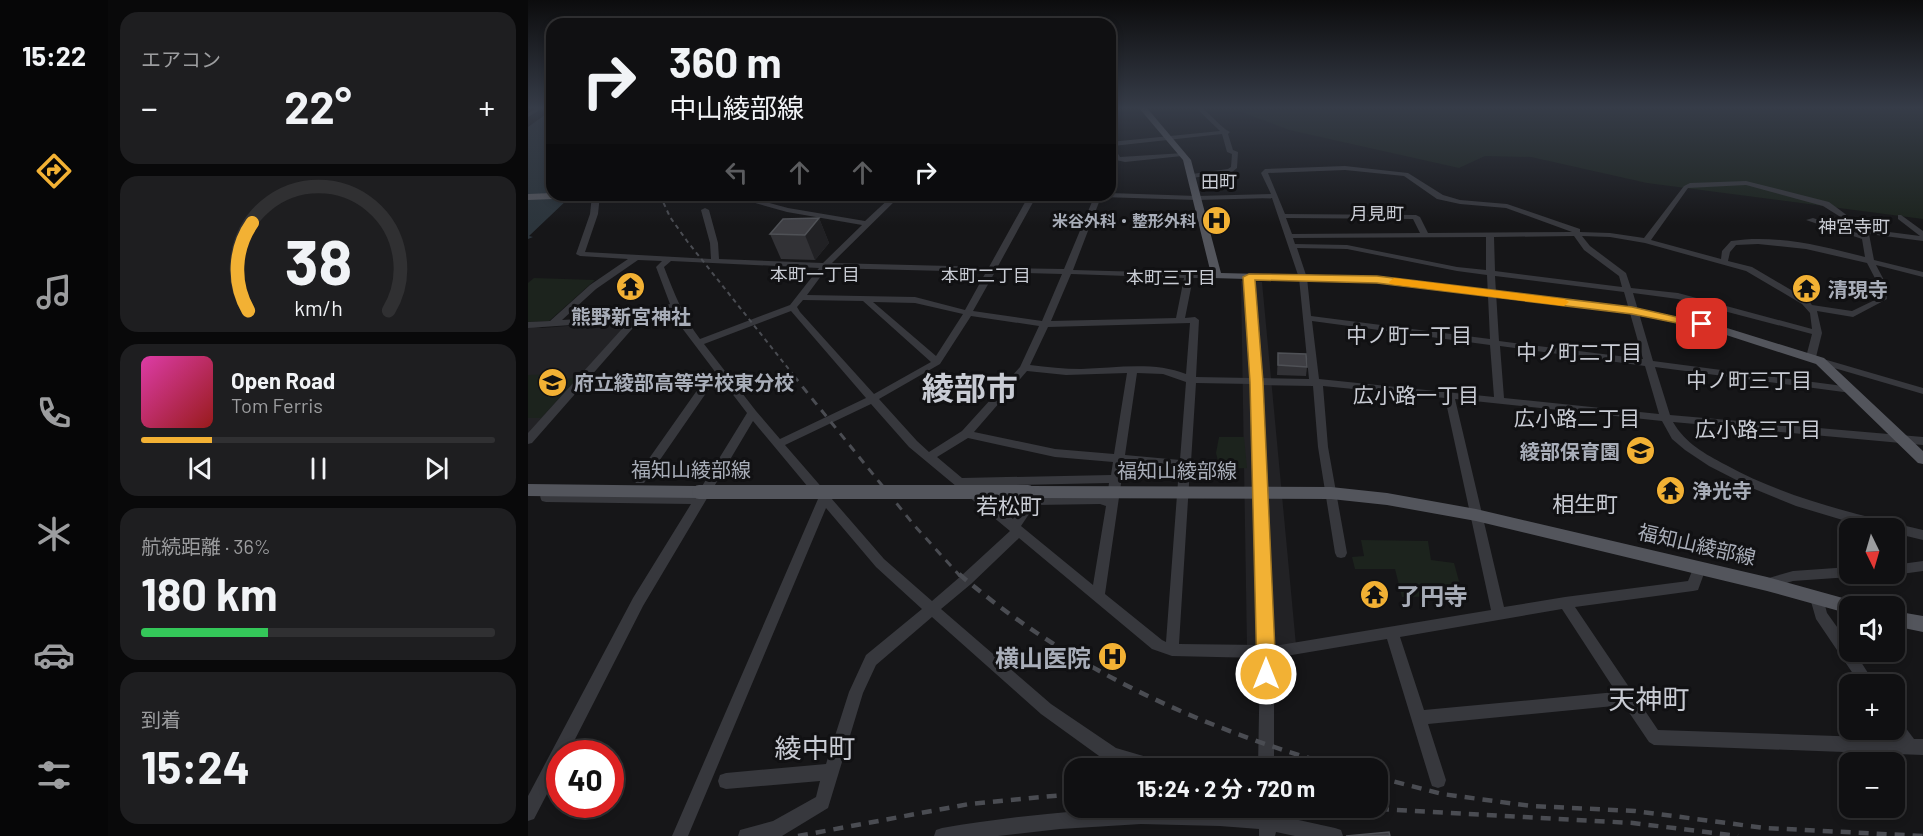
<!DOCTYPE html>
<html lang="ja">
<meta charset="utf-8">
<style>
body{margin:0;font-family:Barlow,"Noto Sans JP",sans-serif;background:#1e1e20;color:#f1f3f6;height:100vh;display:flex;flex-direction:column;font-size:22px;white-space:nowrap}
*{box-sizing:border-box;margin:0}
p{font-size:20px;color:#9c9d9f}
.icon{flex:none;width:33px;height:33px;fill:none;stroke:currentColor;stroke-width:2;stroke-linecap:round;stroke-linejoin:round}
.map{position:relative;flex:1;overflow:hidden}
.panel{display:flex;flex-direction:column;gap:12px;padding:12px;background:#09090a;width:420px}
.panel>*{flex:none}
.guide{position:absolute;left:18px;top:18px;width:570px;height:183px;border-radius:18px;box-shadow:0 3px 9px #0003,0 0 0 2px #303032;background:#101012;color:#f1f3f6;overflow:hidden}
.needle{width:39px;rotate:175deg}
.fabs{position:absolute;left:1311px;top:518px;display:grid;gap:12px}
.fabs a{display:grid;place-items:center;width:66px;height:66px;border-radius:12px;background:#101012;box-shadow:0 3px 9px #0003,0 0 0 2px #303032;font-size:30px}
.speed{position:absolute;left:18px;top:740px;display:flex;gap:12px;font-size:30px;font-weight:700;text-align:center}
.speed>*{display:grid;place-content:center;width:78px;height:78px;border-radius:50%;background:#101012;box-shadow:0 3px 9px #0003,0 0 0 2px #303032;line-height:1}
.speed .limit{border:9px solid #d22;background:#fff;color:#111}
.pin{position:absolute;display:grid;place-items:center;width:51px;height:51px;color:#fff;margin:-26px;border-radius:12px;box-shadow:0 3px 9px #0006}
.me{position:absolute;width:66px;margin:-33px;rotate:0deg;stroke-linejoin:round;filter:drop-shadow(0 0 4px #0008)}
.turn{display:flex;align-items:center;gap:21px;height:126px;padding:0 24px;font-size:27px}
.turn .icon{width:78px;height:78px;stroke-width:2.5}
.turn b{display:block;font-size:42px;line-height:51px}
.lanes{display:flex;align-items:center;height:57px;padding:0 24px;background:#0003;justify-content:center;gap:30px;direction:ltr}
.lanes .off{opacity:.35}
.big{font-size:45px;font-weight:700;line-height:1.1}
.panel .tile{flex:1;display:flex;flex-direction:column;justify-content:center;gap:9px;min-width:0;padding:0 21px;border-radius:18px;background:#1e1e20}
.panel .dial{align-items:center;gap:0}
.dial svg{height:156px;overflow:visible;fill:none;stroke:#303032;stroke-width:7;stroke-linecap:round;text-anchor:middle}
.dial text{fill:#f1f3f6;stroke:none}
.song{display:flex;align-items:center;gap:18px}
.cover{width:72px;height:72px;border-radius:9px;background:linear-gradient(135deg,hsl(320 70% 55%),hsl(0 70% 35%))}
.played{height:6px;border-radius:3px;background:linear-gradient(90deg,#f2b134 20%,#303032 20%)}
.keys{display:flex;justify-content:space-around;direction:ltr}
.heat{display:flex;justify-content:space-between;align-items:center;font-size:33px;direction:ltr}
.charge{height:9px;border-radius:4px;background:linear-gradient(90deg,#34c759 36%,#303032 0)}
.trip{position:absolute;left:536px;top:758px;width:324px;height:60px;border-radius:18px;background:#101012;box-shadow:0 3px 9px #0003,0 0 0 2px #303032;font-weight:700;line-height:60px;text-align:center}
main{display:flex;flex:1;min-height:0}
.tab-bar{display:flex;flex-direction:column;width:108px;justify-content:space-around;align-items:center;background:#060607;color:#9c9d9f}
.tab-bar .icon{width:42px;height:42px}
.tab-bar .on{color:#f2b134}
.tab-bar b{font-size:27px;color:#f1f3f6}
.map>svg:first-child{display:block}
.built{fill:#222225}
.green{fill:#1c231d}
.water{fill:#2c353c}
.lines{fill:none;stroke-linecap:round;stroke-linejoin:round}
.minor{fill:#37383d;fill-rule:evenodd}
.major{fill:#53555c;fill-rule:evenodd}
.rail-far2{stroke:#4a4c52;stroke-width:2;stroke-dasharray:4.5 4;stroke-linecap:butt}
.rail-far1{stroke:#4a4c52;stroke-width:3;stroke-dasharray:8 7;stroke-linecap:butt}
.rail{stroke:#4a4c52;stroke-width:4.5;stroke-dasharray:10 8;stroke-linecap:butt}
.major-bridge{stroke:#53555c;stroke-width:14}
.wall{fill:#323236}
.shaded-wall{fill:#212124}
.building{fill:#3f3f44;stroke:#4f5156;stroke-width:1.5}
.route{fill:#f2b134;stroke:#9d7322;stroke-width:1.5}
.slow{fill:#f59e0b}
.labels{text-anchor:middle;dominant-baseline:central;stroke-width:6;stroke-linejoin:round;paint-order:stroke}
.far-poi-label{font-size:16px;font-weight:bold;fill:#a8adb8;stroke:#111113;text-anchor:end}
.far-quarter-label{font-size:18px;fill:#c9ccd4;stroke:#111113}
.far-neighbourhood-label{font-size:18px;fill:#c9ccd4;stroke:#111113}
.poi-label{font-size:20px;font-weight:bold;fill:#a8adb8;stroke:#111113;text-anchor:start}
.street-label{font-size:20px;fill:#a8adb8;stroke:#111113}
.neighbourhood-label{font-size:21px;fill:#c9ccd4;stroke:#111113}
.quarter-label{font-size:22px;fill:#c9ccd4;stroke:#111113}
.near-poi-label{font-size:24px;font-weight:bold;fill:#a8adb8;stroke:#111113;text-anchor:start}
.near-quarter-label{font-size:27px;fill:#c9ccd4;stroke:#111113}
.town-label{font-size:32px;font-weight:bold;fill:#c9ccd4;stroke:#111113}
</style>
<main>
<nav class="tab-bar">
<b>15:22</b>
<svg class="icon on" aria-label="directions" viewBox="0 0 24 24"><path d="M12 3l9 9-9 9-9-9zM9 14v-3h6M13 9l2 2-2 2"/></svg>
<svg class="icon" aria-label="music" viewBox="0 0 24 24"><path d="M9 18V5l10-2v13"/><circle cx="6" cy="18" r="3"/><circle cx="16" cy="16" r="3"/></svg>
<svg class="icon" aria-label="phone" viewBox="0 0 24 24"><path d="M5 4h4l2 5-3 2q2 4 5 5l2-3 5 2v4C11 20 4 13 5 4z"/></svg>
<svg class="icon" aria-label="climate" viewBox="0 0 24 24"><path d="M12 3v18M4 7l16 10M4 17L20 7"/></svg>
<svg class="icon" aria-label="car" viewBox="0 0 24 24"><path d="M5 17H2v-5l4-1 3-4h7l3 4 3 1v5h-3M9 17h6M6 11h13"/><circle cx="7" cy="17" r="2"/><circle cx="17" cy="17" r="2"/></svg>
<svg class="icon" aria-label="filters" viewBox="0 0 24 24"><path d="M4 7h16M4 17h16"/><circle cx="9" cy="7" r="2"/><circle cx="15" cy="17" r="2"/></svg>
</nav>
<section class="panel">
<div class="tile"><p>エアコン</p>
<div class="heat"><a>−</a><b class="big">22°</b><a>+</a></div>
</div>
<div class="tile dial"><svg viewBox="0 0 100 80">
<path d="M14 69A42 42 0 1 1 86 69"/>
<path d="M14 69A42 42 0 0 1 16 24" stroke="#f2b134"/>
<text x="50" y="56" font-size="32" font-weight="700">38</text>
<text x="50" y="72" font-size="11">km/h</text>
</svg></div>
<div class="tile">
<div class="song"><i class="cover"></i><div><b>Open Road</b><p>Tom Ferris</p></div></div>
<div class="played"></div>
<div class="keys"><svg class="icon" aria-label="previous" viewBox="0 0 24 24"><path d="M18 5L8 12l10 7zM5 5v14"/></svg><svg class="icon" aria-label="pause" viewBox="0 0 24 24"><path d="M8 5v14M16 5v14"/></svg><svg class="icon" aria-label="next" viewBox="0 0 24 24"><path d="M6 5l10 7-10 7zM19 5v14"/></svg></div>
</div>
<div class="tile"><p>航続距離 · 36%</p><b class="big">180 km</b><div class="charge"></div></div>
<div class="tile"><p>到着</p><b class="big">15:24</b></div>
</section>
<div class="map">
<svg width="1395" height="836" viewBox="0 0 1395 836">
<rect width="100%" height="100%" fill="#161618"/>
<g class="built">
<polygon points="713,281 734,282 768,645 719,647"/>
<polygon points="101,321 0,436 0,326 14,328"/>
</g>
<g class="green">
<polygon points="703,108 1395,108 1395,219 1119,183 1003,157 957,156 931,168 761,130"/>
<polygon points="6,278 67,280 21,321 0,322 0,283"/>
<polygon points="35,374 30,379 50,378 13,418 0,418 0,375"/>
<polygon points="691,437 716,437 719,468 697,469 697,464 690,461 688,453"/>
<polygon points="833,540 900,541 903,560 926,563 935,596 874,597 867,569 827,569 824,557 836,556"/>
</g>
<polygon class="water" points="24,110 24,195 41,198 1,236 5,237 0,239 0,127"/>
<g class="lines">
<g class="minor">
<polygon points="8,108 15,108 0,117 0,113"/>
<path d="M668 108H674C682 114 695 129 702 132L700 134 705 150 710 152 709 168 704 172 664 178 661 176 664 174 700 169 703 167 704 154 699 152 694 134 585 146 592 157 656 153 657 154 654 156 597 162 588 160 582 151V142L692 131Z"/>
<path d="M817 166 880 173 915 195 932 200 979 204 1052 229V232L1082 233 1116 238 1156 186 1162 183 1218 181 1301 202 1316 213 1335 230 1338 229 1392 236 1370 219V215H1373L1395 231V241L1341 234 1346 260 1395 272V277L1348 265 1358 284 1359 299 1325 317 1289 311 1294 333 1288 357 1283 360 1278 357 1284 334 1150 299 1105 293 1125 361 1323 387 1328 390 1323 393 1127 367 1142 415 1395 437V445L1145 422C1157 443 1177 454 1198 465 1260 499 1327 514 1395 530V540L1366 533V528H1345L1318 521 1268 506 1224 488 1181 466 1157 450 1144 439 1134 421 927 399 976 607 1037 597 1160 581 1167 564 1172 563 1177 564 1178 568 1170 590 1165 591 1047 607 1130 730 1367 738 1361 729H1366V717L1371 719 1386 739H1395V755L1126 745 1121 742 1096 705 900 724 918 780 916 786 910 788 904 786 902 780 859 639 746 658V768H730L732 658 644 656 624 649 491 538 443 584 413 609 523 704 588 748 629 760 635 762 637 768H602L578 761 513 714 404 617 348 665 335 693 300 808 254 836H210L212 830 245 821 288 797 292 781 198 789 192 787 190 781 192 775 198 773 298 764 321 692 338 655 394 609 348 567 298 508 160 836H144L290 499 225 421 115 606 40 753H32V769L6 819 0 821V796L105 598 163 504 18 502 14 501C11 497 12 491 15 487H23L24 494 168 496 219 413 193 379 185 383 116 483H108L106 480 108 477 177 379 188 373 154 328 145 309 112 320 4 443 0 444V433L101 321 0 328V322L22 321 62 285 100 259 52 256 48 254 62 214 64 195H72L70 214 57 252 183 259 182 243 173 210 177 208 181 210 190 243 191 259 295 263 334 225 259 212 199 195H211L260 208 337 221 365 195H373L304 263 461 267 501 195H509L469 268 536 269 566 197 557 195H582V193L669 196 743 194 733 173 737 169ZM817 170 876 176 909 199 932 204 978 208 1044 232 900 233 892 217 888 215 757 214 740 173ZM1218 185 1295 206 1311 216 1329 233 1285 218 1278 220 1334 239 1337 257C1295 246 1247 234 1203 241L1194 251 1193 259 1123 240 1160 188ZM573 197 669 200 744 198 771 278 781 379 733 378 724 275 721 274 717 277 723 378 668 377 671 320 667 317 657 318 665 278H691V274L545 270ZM758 218 885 219 892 233 764 234ZM1046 236 1056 250 1091 276 1094 287 967 271 966 237ZM1054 236 1082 237 1117 243 1218 271 1274 304 1282 313 1284 329 1150 293 1103 288 1098 273 1062 246ZM958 237V270L929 267 819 245 767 244 765 238ZM1230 244 1278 249 1339 263 1350 284 1351 298 1324 311 1284 305 1280 300 1224 267 1200 261 1202 252 1208 245ZM769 248 819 249 929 271 959 275 962 339 783 316 779 278ZM110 260 134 261 128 267 142 304 108 315 34 320 68 289ZM143 261 291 268 262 305 172 339C156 318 146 293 136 267ZM299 268 458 272 437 310 387 297 279 295ZM467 272 534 274 514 321 445 311ZM543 274 656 278 648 318 523 321ZM967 276 1096 292 1115 359 971 341ZM275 300 335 301 403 362 346 394 272 312 269 307ZM345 302 387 303 435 314 408 356ZM263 311 338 398 252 439 228 411 176 344ZM443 316 511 326 492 367 434 431 401 452 389 441 351 399 412 364ZM784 321 962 345 966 397 791 379ZM662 323 658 374C626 361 587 368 553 369 536 369 519 367 502 365L520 327ZM972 346 1117 366 1131 414 976 398ZM499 371 538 375 599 373 586 454 527 449 446 432ZM609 373 635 374 658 382 652 460 597 455ZM668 383 723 384 724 492 732 645 651 644 662 468 665 465 663 462ZM733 385 785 386 790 447 807 553 809 557 813 558 817 557 819 553 800 447 795 386 917 398 963 610 746 646 736 492ZM343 404 381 447 482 531 433 576 404 601 356 559 257 445ZM440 438 527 457 585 462 583 475 434 478 409 457ZM596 463 651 468 638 642 634 640 577 594ZM581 483 579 498 572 496 457 497 444 486ZM572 504 578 506 565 585 493 526 507 505ZM468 505H494L485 519ZM1034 609 1088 692 896 710 872 637Z"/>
<polygon points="1292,358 1395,388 1395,394 1289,363 1287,361"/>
<polygon points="1395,561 1395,571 1366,575 1361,573 1366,573 1366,565"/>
<polygon points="1322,567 1322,573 1328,573 1327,576 1322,577 1265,581 1239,589 1234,588 1232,584 1234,580 1265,571"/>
<polygon points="1289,592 1294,594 1299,613 1322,645 1322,651 1326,651 1347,684 1332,684 1288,619 1282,598 1284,594"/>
<path d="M613 807 692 809 732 813V807H748V815L807 828 813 830 815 836H767L748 832 747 836H731V829L692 826 613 824 532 829 470 836H406L408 830 414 828C480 817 546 810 613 807Z"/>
</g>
<g class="major">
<polygon points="611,108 619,108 663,160 693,273 849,277 1104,307 1199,328 1296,358 1395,451 1395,464 1390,463 1288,364 1192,333 1104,313 849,283 684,278 655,160"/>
<polygon points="24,193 24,195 57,195 52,198 0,200 0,194"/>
<polygon points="0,484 171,486 176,488 178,492 176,496 171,498 0,496"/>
<polygon points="500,486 803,487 859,493 948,509 1239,577 1322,600 1328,602 1330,606 1322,606 1322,614 1239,591 948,521 859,505 803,499 500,498 495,496 493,492 495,488"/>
<polygon points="1366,611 1395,616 1395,632 1366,626"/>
</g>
<polyline class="rail-far2" points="132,195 142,217 159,241 267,377"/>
<polyline class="rail-far1" points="265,375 386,525 432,576"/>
<g class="rail">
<path d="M431 574C543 670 673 728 814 768"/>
<polyline points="849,777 914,794 1003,806 1107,811 1237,828 1395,836"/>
<polyline points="815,807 1105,823 1210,836"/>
<polyline points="270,836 441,804 546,794"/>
</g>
<polyline class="major-bridge" points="171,492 500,492"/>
</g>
<g class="wall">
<polygon points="291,218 301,243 287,260 253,259 242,234"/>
<polygon points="750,353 779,367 778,376 749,375"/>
</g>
<polygon class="shaded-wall" points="291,218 301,243 287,260 277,235"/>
<g class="building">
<polygon points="291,218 277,235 242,234 255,219"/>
<polygon points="750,353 778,354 779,367 750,365"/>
<polygon points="861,832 862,836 818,836"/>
</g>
<linearGradient id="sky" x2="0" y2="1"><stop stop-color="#0c0c0d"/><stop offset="0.48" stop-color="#363c48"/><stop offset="1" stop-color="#363c48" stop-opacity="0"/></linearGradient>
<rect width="1395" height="225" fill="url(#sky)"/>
<polygon class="route" points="721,274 849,276 1104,307 1180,324 1174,328 1104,314 849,283 727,280 735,382 748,674 745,681 738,683 732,681 729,674 722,382 715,277"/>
<polygon class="slow" points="866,278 1036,299 1041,302 1036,306 862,284 861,282"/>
<defs>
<symbol id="hospital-disc" viewBox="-11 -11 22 22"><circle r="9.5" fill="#f2b134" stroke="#111113"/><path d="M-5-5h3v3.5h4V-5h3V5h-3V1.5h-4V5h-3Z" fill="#111"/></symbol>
<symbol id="temple-disc" viewBox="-11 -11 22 22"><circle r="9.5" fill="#f2b134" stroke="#111113"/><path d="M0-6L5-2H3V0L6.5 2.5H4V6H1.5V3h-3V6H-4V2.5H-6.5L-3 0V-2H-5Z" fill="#111"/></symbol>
<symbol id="school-disc" viewBox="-11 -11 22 22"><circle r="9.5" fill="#f2b134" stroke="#111113"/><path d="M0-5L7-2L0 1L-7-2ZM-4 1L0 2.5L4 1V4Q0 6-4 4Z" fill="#111"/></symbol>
</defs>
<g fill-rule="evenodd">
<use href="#hospital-disc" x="672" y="204" width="33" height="33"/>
<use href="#temple-disc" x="86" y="270" width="33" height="33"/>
<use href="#temple-disc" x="1262" y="272" width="33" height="33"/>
<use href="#school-disc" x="8" y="366" width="33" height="33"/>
<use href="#school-disc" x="1096" y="434" width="33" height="33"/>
<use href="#temple-disc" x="1126" y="474" width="33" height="33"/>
<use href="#temple-disc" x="830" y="578" width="33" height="33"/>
<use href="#hospital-disc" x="568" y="640" width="33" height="33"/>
</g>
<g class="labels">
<g class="far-poi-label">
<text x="668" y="220">米谷外科・整形外科</text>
</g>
<g class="far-quarter-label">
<text x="691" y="181">田町</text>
<text x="849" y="213">月見町</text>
<text x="1326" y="226">神宮寺町</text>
</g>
<g class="far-neighbourhood-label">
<text x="287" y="274">本町一丁目</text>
<text x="458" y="275">本町二丁目</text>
<text x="643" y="277">本町三丁目</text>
</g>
<g class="poi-label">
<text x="1300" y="289">清現寺</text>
<text x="103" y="316" text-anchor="middle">熊野新宮神社</text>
<text x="46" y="382">府立綾部高等学校東分校</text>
<text x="1092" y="451" text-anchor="end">綾部保育園</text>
<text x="1164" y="490">浄光寺</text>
</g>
<g class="street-label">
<text x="163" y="469">福知山綾部線</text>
<text x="649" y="470">福知山綾部線</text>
<text transform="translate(1169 544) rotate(13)">福知山綾部線</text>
</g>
<g class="neighbourhood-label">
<text x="881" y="334">中ノ町一丁目</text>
<text x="1051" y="351">中ノ町二丁目</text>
<text x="1221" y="379">中ノ町三丁目</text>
<text x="888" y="394">広小路一丁目</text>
<text x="1049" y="417">広小路二丁目</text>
<text x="1230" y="428">広小路三丁目</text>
</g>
<g class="quarter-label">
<text x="1057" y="503">相生町</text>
<text x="481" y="505">若松町</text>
</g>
<g class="near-poi-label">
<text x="868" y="595">了円寺</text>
<text x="563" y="657" text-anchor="end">横山医院</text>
</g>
<g class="near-quarter-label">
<text x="1121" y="698">天神町</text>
<text x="287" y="747">綾中町</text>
</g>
<g class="town-label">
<text x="442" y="387">綾部市</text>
</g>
</g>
</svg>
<div class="fabs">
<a><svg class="needle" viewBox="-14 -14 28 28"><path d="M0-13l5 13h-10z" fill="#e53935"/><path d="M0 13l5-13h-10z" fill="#9c9d9f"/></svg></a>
<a><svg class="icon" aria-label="sound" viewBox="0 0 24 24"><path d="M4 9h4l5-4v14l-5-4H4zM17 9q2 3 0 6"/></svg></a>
<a>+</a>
<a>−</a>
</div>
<div class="speed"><div class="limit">40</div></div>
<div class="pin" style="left:1174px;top:324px;background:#d93025"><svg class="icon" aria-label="arrive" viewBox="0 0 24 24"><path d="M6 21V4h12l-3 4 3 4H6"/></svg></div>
<svg class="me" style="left:738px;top:674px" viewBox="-20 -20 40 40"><circle r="17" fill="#f2b134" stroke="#fff" stroke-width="3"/><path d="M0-11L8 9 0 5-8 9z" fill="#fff"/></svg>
<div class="trip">15:24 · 2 分 · 720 m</div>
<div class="guide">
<div class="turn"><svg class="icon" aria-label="right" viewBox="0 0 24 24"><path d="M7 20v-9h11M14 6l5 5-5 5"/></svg><div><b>360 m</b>中山綾部線</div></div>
<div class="lanes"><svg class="icon off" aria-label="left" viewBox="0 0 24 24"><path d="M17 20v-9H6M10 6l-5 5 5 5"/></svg><svg class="icon off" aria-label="ahead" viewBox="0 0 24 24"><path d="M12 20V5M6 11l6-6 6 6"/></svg><svg class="icon off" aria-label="ahead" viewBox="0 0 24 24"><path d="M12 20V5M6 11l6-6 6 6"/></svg><svg class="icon" aria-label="right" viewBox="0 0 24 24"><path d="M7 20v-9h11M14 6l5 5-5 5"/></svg></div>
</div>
</div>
</main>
